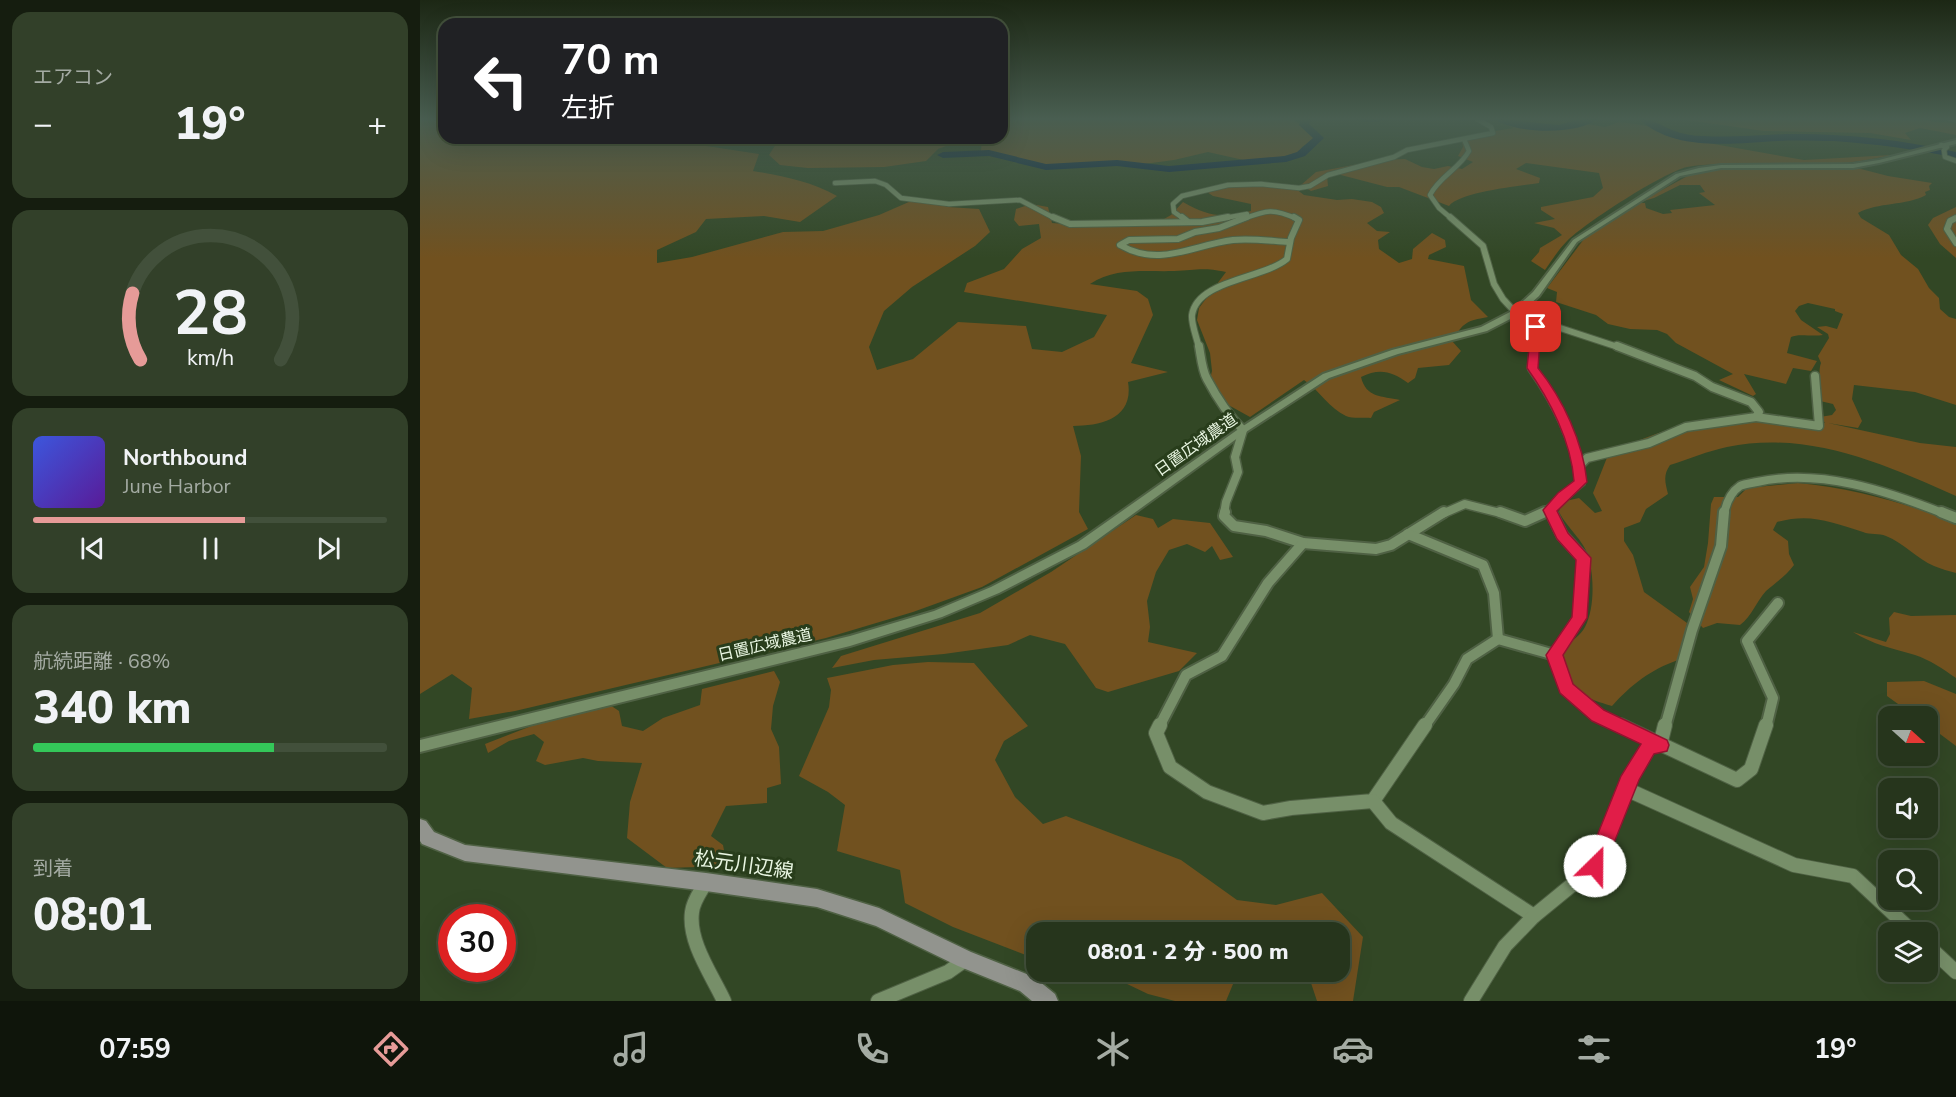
<!DOCTYPE html>
<html lang="ja">
<meta charset="utf-8">
<style>
body{margin:0;font-family:"Nunito Sans","Noto Sans JP",sans-serif;background:#324029;color:#f1f3f6;height:100vh;display:flex;flex-direction:column;font-size:22px;white-space:nowrap}
*{box-sizing:border-box;margin:0}
p{font-size:20px;color:#a4aba3}
.icon{flex:none;width:33px;height:33px;fill:none;stroke:currentColor;stroke-width:2;stroke-linecap:round;stroke-linejoin:round}
.map{position:relative;flex:1;overflow:hidden}
.sheet{display:flex;flex-direction:column;gap:12px;padding:12px;background:#151d0f;width:420px}
.sheet>*{flex:none}
.banner{position:absolute;left:18px;top:18px;width:570px;height:126px;border-radius:18px;box-shadow:0 6px 24px #0002,0 0 0 2px #42503b;background:#202124;color:#fff;overflow:hidden}
.needle{width:39px;rotate:111deg}
.tools{position:absolute;left:1458px;top:706px;display:grid;gap:12px}
.tools a{display:grid;place-items:center;width:60px;height:60px;border-radius:12px;background:#26351c;box-shadow:0 6px 24px #0002,0 0 0 2px #42503b;font-size:30px}
.speed{position:absolute;left:18px;top:904px;display:flex;gap:12px;font-size:30px;font-weight:700;text-align:center}
.speed>*{display:grid;place-content:center;width:78px;height:78px;border-radius:50%;background:#26351c;box-shadow:0 6px 24px #0002,0 0 0 2px #42503b;line-height:1}
.speed .limit{border:9px solid #d22;background:#fff;color:#111}
.pin{position:absolute;display:grid;place-items:center;width:51px;height:51px;color:#fff;margin:-26px;border-radius:12px;box-shadow:0 3px 9px #0006}
.me{position:absolute;width:66px;margin:-33px;rotate:23deg;stroke-linejoin:round;filter:drop-shadow(0 0 4px #0008)}
.turn{display:flex;align-items:center;gap:21px;height:126px;padding:0 24px;font-size:27px}
.turn .icon{width:78px;height:78px;stroke-width:2.5}
.turn b{display:block;font-size:42px;line-height:51px}
.big{font-size:45px;font-weight:800;line-height:1.1}
.sheet .widget{flex:1;display:flex;flex-direction:column;justify-content:center;gap:9px;min-width:0;padding:0 21px;border-radius:18px;background:#324029}
.sheet .dial{align-items:center;gap:0}
.dial svg{height:156px;overflow:visible;fill:none;stroke:#42503b;stroke-width:7;stroke-linecap:round;text-anchor:middle}
.dial text{fill:#f1f3f6;stroke:none}
.song{display:flex;align-items:center;gap:18px}
.cover{width:72px;height:72px;border-radius:9px;background:linear-gradient(135deg,hsl(230 70% 55%),hsl(270 70% 35%))}
.played{height:6px;border-radius:3px;background:linear-gradient(90deg,#e69b98 60%,#42503b 60%)}
.keys{display:flex;justify-content:space-around;direction:ltr}
.heat{display:flex;justify-content:space-between;align-items:center;font-size:33px;direction:ltr}
.charge{height:9px;border-radius:4px;background:linear-gradient(90deg,#34c759 68%,#42503b 0)}
.trip{position:absolute;left:606px;top:922px;width:324px;height:60px;border-radius:18px;background:#26351c;box-shadow:0 6px 24px #0002,0 0 0 2px #42503b;font-weight:800;line-height:60px;text-align:center}
.tabs{display:flex;height:96px;justify-content:space-around;align-items:center;background:#0f150b;color:#a4aba3}
.tabs .icon{width:42px;height:42px}
.tabs .on{color:#e69b98}
.tabs b{font-size:27px;color:#f1f3f6}
main{display:flex;flex:1;min-height:0}
.map>svg:first-child{display:block}
.green{fill:#71511f}
.lines{fill:none;stroke-linecap:round;stroke-linejoin:round}
.river{fill:#052346;fill-rule:evenodd}
.minor-far4-casing{stroke:#4f6144;stroke-width:6}
.minor-far3-casing{stroke:#4f6144;stroke-width:8}
.minor-far2-casing{stroke:#4f6144;stroke-width:11}
.minor-far1-casing{stroke:#4f6144;stroke-width:14}
.minor-casing{stroke:#4f6144;stroke-width:16}
.tertiary-casing{stroke:#4f6144;stroke-width:4}
.secondary-casing{stroke:#4f6144;stroke-width:3}
.minor-far4{stroke:#778f69;stroke-width:4.5}
.minor-far3{stroke:#778f69;stroke-width:6}
.minor-far2{stroke:#778f69;stroke-width:8}
.minor-far1{stroke:#778f69;stroke-width:10}
.minor{stroke:#778f69;stroke-width:14}
.tertiary{fill:#778f69;fill-rule:evenodd}
.secondary{fill:#92948e;fill-rule:evenodd}
.route{fill:#e11d48;stroke:#92132f;stroke-width:1.5}
.labels{text-anchor:middle;dominant-baseline:central;stroke-width:6;stroke-linejoin:round;paint-order:stroke}
.street-label{font-size:16px;fill:#e9f6e2;stroke:#283d1b}
.near-street-label{font-size:20px;fill:#e9f6e2;stroke:#283d1b}
</style>
<main>
<section class="sheet">
<div class="widget"><p>エアコン</p>
<div class="heat"><a>−</a><b class="big">19°</b><a>+</a></div>
</div>
<div class="widget dial"><svg viewBox="0 0 100 80">
<path d="M14 69A42 42 0 1 1 86 69"/>
<path d="M14 69A42 42 0 0 1 10 35" stroke="#e69b98"/>
<text x="50" y="56" font-size="32" font-weight="700">28</text>
<text x="50" y="72" font-size="11">km/h</text>
</svg></div>
<div class="widget">
<div class="song"><i class="cover"></i><div><b>Northbound</b><p>June Harbor</p></div></div>
<div class="played"></div>
<div class="keys"><svg class="icon" aria-label="previous" viewBox="0 0 24 24"><path d="M18 5L8 12l10 7zM5 5v14"/></svg><svg class="icon" aria-label="pause" viewBox="0 0 24 24"><path d="M8 5v14M16 5v14"/></svg><svg class="icon" aria-label="next" viewBox="0 0 24 24"><path d="M6 5l10 7-10 7zM19 5v14"/></svg></div>
</div>
<div class="widget"><p>航続距離 · 68%</p><b class="big">340 km</b><div class="charge"></div></div>
<div class="widget"><p>到着</p><b class="big">08:01</b></div>
</section>
<div class="map">
<svg width="1536" height="1001" viewBox="0 0 1536 1001">
<rect width="100%" height="100%" fill="#324725"/>
<g class="green">
<path d="M0 118H24V138H281L273 144 339 154 333 171C363 176 390 181 417 196L380 222 344 216 286 219 276 232 237 250V263L272 257 363 232 403 231 459 215 498 198 528 207 559 209 570 232 555 246 492 287 464 311 449 347 457 370 493 359 538 322 606 326 612 349 642 352 674 337 687 315 544 292 547 283 584 269 602 249 621 238 619 224 599 226 594 220 596 209 611 204 628 207 632 223 668 226 737 223 751 215 763 202C789 217 803 218 831 211V204L793 196 784 190 814 182 872 186 884 195 917 200 932 199 952 202 961 207 964 213 947 223 957 231 970 232 958 240 959 249 979 263 992 259 993 249 1012 233 1025 240 1026 247 1009 255 1008 259 1044 266 1051 300 1068 317C1046 321 1044 322 1032 341L1041 351 1029 365 998 368 995 378 988 383C972 371 959 368 941 377 946 398 962 396 980 400L954 412 951 418C944 417 933 419 926 416 910 409 899 390 884 380L830 417 803 402 788 388 792 371 790 353 777 320 779 308 806 272C783 267 776 270 754 271 725 272 696 267 670 284L717 291 728 299 733 315 711 363 748 372 708 382C714 418 682 426 653 426L661 456 659 512 668 529 562 587 493 612 406 638 95 711 49 719 52 688 32 674 0 694Z"/>
<polygon points="582,118 877,118 875,121 893,133 895,138 882,147 879,152 842,162 828,161 788,152 754,160 716,165 690,162 643,165 623,164 561,151 562,138 582,138"/>
<path d="M1074 118 1103 128 1114 129 1156 122 1185 127 1199 122 1216 124 1232 127 1260 138 1384 160 1472 155C1426 166 1382 166 1336 166 1313 165 1289 163 1267 167 1244 172 1165 223 1147 241 1139 249 1132 260 1125 270L1111 261 1119 252 1120 248 1142 235 1134 228 1114 223 1135 219 1121 210V207L1173 197 1183 188 1179 173 1106 163 1096 169 1120 178 1119 183C1099 186 1040 192 1029 206L979 187H967L917 174 907 176 908 186 891 191 881 185 896 172 960 160 985 159 1002 167 1014 169 1028 166 1042 169 1053 162 1038 156 1043 147 1042 141 1069 132 1094 128 1071 119Z"/>
<polygon points="1499,118 1514,122 1536,123 1536,135 1500,128 1485,133 1491,140 1450,133 1344,131 1259,119"/>
<polygon points="360,138 547,138 518,149 506,161 464,167 388,168 360,165 349,155"/>
<path d="M1310 168 1441 169 1468 176 1512 183 1509 186 1510 190 1505 192 1506 195C1486 206 1458 202 1438 213L1441 218 1469 235 1481 255 1498 269 1509 288 1519 298 1520 309 1529 317 1536 319V405L1495 392 1434 385 1432 399 1442 421 1438 428 1408 423 1500 443 1536 447V496C1464 464 1388 430 1307 447 1288 451 1269 459 1250 465 1243 475 1245 482 1248 494L1226 509 1220 522 1204 528V541L1213 555 1224 592 1267 623 1258 660C1230 670 1212 684 1192 706 1168 699 1147 692 1143 665 1143 660 1143 652 1146 647 1152 640 1160 636 1165 627 1174 610 1174 582 1170 563 1167 542 1148 530 1139 512L1141 502 1159 498 1175 513 1182 511 1173 493 1188 455C1255 419 1331 408 1405 423L1400 417 1412 415 1416 410 1413 404 1400 401 1398 397C1403 386 1397 374 1401 363L1398 356 1409 338 1408 334 1397 327 1406 326 1417 329 1423 314 1415 311V309L1388 303 1379 306 1375 311 1381 320 1403 335C1391 337 1379 333 1371 337L1367 353 1397 361 1391 371 1373 368 1366 384 1324 374 1336 394 1333 396 1299 380 1313 374 1256 343 1247 334 1237 330 1210 329 1188 324 1176 315 1136 302 1137 292 1127 288 1164 239 1218 203H1225L1226 208 1243 214 1252 213 1250 210 1295 205 1279 193 1285 192 1280 185H1260L1234 198 1220 202 1273 173Z"/>
<polygon points="1536,207 1536,258 1520,244 1508,225 1513,218"/>
<path d="M1378 483C1433 488 1484 503 1536 522V573C1529 571 1521 569 1514 566 1497 559 1484 543 1466 536 1459 533 1450 535 1443 532 1410 522 1391 513 1357 522L1353 530 1368 541 1369 554 1374 565C1366 576 1356 582 1346 591 1336 602 1332 616 1320 625L1297 623 1283 628 1269 612 1273 599 1270 587 1284 567 1288 543 1291 504 1294 497H1318L1327 488Z"/>
<polygon points="716,515 733,519 738,528 753,519 790,523 813,557 800,560 792,546 785,552 767,544 749,550 736,572 727,601 730,627 728,642 777,653 759,671 688,692 676,688 645,644 610,635 588,645 524,654 454,660 412,668 421,656 560,613 631,572"/>
<path d="M1474 612 1491 616 1536 615V678C1523 669 1510 660 1495 655 1471 648 1454 645 1433 632L1466 642 1470 634 1469 618Z"/>
<polygon points="508,662 554,663 608,726 584,741 575,760 595,797 623,824 646,816 761,860 817,900 856,905 902,893 943,937 933,1001 897,1001 890,980 880,972 920,972 920,933 616,933 616,959 533,927 485,903 480,870 417,851 425,805 408,792 379,776 409,707 411,690 407,678 473,665"/>
<polygon points="354,671 360,682 353,706 351,729 359,747 361,784 347,788 347,803 306,806 291,836 303,845 307,866 247,868 207,838 210,802 222,763 178,761 163,758 125,765 116,761 124,742 114,734 89,741 68,753 65,744 140,715 187,703 199,711 202,726 223,731 243,718 280,705 282,689"/>
<polygon points="1504,681 1536,694 1536,746 1508,725 1508,717 1496,717 1467,696 1467,682"/>
<polygon points="682,972 818,972 806,1001 755,1001 728,994"/>
</g>
<g class="lines">
<g class="river">
<polygon points="882,118 892,118 889,124 904,138 885,156 866,162 749,172 697,166 626,170 569,156 523,158 517,155 523,152 569,150 626,164 697,160 749,166 865,156 877,152 893,138 879,125"/>
<path d="M933 118H969C961 123 941 123 933 118Z"/>
<path d="M1072 118 1138 125 1165 118H1179C1157 136 1094 134 1072 118Z"/>
<path d="M1218 118C1232 118 1239 125 1252 130 1262 134 1273 136 1283 136 1314 138 1345 134 1376 134 1430 134 1483 140 1536 152V158C1496 149 1455 144 1414 141 1395 141 1377 140 1359 141 1314 143 1254 153 1218 118Z"/>
</g>
<defs>
<g id="minor-far4">
<polyline points="1528,118 1536,120"/>
<polyline points="1521,145 1527,147 1524,150 1525,157 1536,161"/>
<polyline points="415,183 455,181 466,185 481,198 529,204 600,200 636,219"/>
<polyline points="764,219 754,212 753,204 762,196 808,185 841,184 879,188 890,186 908,175 974,157 987,150 1073,133 1071,127 1057,119 1060,118"/>
<polyline points="799,219 827,214"/>
<path d="M823 219C847 210 853 208 877 219"/>
<path d="M1032 219 1019 208 1010 195C1019 177 1039 169 1049 151L1044 139"/>
</g>
<g id="minor-far3">
<polyline points="633,217 650,224 782,222 808,217"/>
<polyline points="762,217 767,221"/>
<path d="M827 217 799 228 775 232 758 239 709 240 700 245C740 268 772 245 813 240 831 238 851 241 869 242"/>
<polyline points="1030,217 1063,246 1074,284 1083,299 1095,312 1116,327 1114,348"/>
<polyline points="1536,218 1530,221 1527,229 1536,243"/>
<polyline points="1116,327 1131,325 1201,348"/>
<path d="M779 348C777 338 771 324 772 315 777 280 843 279 867 259L871 238 879 220 874 217"/>
</g>
<g id="minor-far2">
<path d="M779 346C781 357 782 370 787 379 796 396 810 417 823 430L815 457 818 472 806 502 804 514"/>
<path d="M1114 346 1112 368C1137 403 1155 439 1161 482 1149 491 1134 508 1122 514"/>
<polyline points="1336,417 1399,426 1395,376"/>
<polyline points="1159,466 1167,458 1229,443 1266,427 1336,417 1339,412 1331,402 1292,387 1275,376 1197,346"/>
<polyline points="1130,510 1132,514"/>
<polyline points="1022,514 1045,504 1084,514"/>
<path d="M1304 514C1306 504 1311 492 1320 486 1324 484 1332 483 1337 482 1400 468 1467 491 1525 514"/>
</g>
<g id="minor-far1">
<polyline points="805,512 804,516 814,526 846,531 883,543 956,549 971,545 1024,512"/>
<polyline points="1080,512 1105,521 1125,512"/>
<polyline points="1131,512 1142,535 1163,558 1159,618 1135,655"/>
<polyline points="1521,512 1536,518"/>
<polyline points="988,534 1063,565 1074,593 1078,639"/>
<polyline points="1078,639 1135,655"/>
<polyline points="1135,655 1146,688 1178,715 1204,727"/>
<polyline points="739,727 766,675 802,656 848,583 883,543"/>
<polyline points="1004,727 1034,684 1047,659 1078,639"/>
<polyline points="1245,727 1272,630 1301,546 1304,512"/>
<polyline points="1346,727 1353,698 1327,641 1358,603"/>
</g>
<g id="minor">
<polyline points="740,725 736,733 750,767 787,792 843,813 871,808 953,801 1005,725"/>
<polyline points="1200,725 1317,780 1331,769 1346,725"/>
<polyline points="1240,745 1245,725"/>
<polyline points="1206,789 1374,865 1433,876 1494,933"/>
<polyline points="953,801 971,823 1114,916"/>
<path d="M286 882C281 891 273 901 272 912 268 942 292 975 304 1001"/>
<polyline points="1508,946 1536,972"/>
<polyline points="458,1001 528,972 545,960"/>
<polyline points="1051,1001 1085,946 1114,916 1175,866 1211,776 1229,747 1240,745"/>
</g>
<polygon id="tertiary" points="1536,140 1536,144 1459,163 1433,168 1301,168 1260,176 1157,242 1119,296 1098,315 1067,331 978,354 909,378 826,432 666,548 579,593 522,617 430,646 0,752 0,740 430,636 514,611 571,587 658,542 820,428 903,374 972,350 1061,327 1092,311 1113,292 1153,240 1256,174 1279,168 1301,165 1433,164 1459,160"/>
<polygon id="secondary" points="0,819 6,821 14,832 45,845 286,873 397,889 459,908 551,952 614,977 635,994 638,1001 612,1001 600,991 538,966 456,926 397,907 286,891 45,861 2,844 0,841"/>
</defs>
<use href="#minor-far4" class="minor-far4-casing"/>
<use href="#minor-far3" class="minor-far3-casing"/>
<use href="#minor-far2" class="minor-far2-casing"/>
<use href="#minor-far1" class="minor-far1-casing"/>
<use href="#minor" class="minor-casing"/>
<use href="#tertiary" class="tertiary-casing"/>
<use href="#secondary" class="secondary-casing"/>
<use href="#minor-far4" class="minor-far4"/>
<use href="#minor-far3" class="minor-far3"/>
<use href="#minor-far2" class="minor-far2"/>
<use href="#minor-far1" class="minor-far1"/>
<use href="#minor" class="minor"/>
<use href="#tertiary" class="tertiary"/>
<use href="#secondary" class="secondary"/>
</g>
<linearGradient id="sky" x2="0" y2="1"><stop stop-color="#1c2714"/><stop offset="0.46" stop-color="#495e51"/><stop offset="1" stop-color="#495e51" stop-opacity="0"/></linearGradient>
<rect width="1536" height="258" fill="url(#sky)"/>
<path class="route" d="M1116 324 1121 327 1118 368C1143 399 1163 442 1167 482L1137 511 1148 533 1171 558 1167 618 1143 655 1153 684 1184 710 1247 740 1249 745 1247 751 1234 754 1219 780 1182 873 1175 876 1168 873 1165 866 1201 776 1221 744 1172 721 1140 693 1126 655 1152 617 1156 560 1137 539 1123 510 1138 493 1154 481C1151 441 1130 400 1107 368L1111 327Z"/>
<g class="labels">
<g class="street-label">
<text transform="translate(776 445) rotate(-35)">日置広域農道</text>
<text transform="translate(345 645) rotate(-13)">日置広域農道</text>
</g>
<g class="near-street-label">
<text transform="translate(324 865) rotate(8)">松元川辺線</text>
</g>
</g>
</svg>
<div class="tools">
<a><svg class="needle" viewBox="-14 -14 28 28"><path d="M0-13l5 13h-10z" fill="#e53935"/><path d="M0 13l5-13h-10z" fill="#a4aba3"/></svg></a>
<a><svg class="icon" aria-label="sound" viewBox="0 0 24 24"><path d="M4 9h4l5-4v14l-5-4H4zM17 9q2 3 0 6"/></svg></a>
<a><svg class="icon" aria-label="search" viewBox="0 0 24 24"><circle cx="10" cy="10" r="6"/><path d="M15 15l6 6"/></svg></a>
<a><svg class="icon" aria-label="layers" viewBox="0 0 24 24"><path d="M12 4l9 5-9 5-9-5zM3 14l9 5 9-5"/></svg></a>
</div>
<div class="speed"><div class="limit">30</div></div>
<div class="pin" style="left:1116px;top:327px;background:#d93025"><svg class="icon" aria-label="arrive" viewBox="0 0 24 24"><path d="M6 21V4h12l-3 4 3 4H6"/></svg></div>
<svg class="me" style="left:1175px;top:866px" viewBox="-20 -20 40 40"><circle r="19" fill="#fff"/><path d="M0-13L10 11 0 6-10 11z" fill="#e11d48"/></svg>
<div class="trip">08:01 · 2 分 · 500 m</div>
<div class="banner">
<div class="turn"><svg class="icon" aria-label="left" viewBox="0 0 24 24"><path d="M17 20v-9H6M10 6l-5 5 5 5"/></svg><div><b>70 m</b>左折</div></div>
</div>
</div>
</main>
<nav class="tabs">
<b>07:59</b>
<svg class="icon on" aria-label="directions" viewBox="0 0 24 24"><path d="M12 3l9 9-9 9-9-9zM9 14v-3h6M13 9l2 2-2 2"/></svg>
<svg class="icon" aria-label="music" viewBox="0 0 24 24"><path d="M9 18V5l10-2v13"/><circle cx="6" cy="18" r="3"/><circle cx="16" cy="16" r="3"/></svg>
<svg class="icon" aria-label="phone" viewBox="0 0 24 24"><path d="M5 4h4l2 5-3 2q2 4 5 5l2-3 5 2v4C11 20 4 13 5 4z"/></svg>
<svg class="icon" aria-label="climate" viewBox="0 0 24 24"><path d="M12 3v18M4 7l16 10M4 17L20 7"/></svg>
<svg class="icon" aria-label="car" viewBox="0 0 24 24"><path d="M5 17H2v-5l4-1 3-4h7l3 4 3 1v5h-3M9 17h6M6 11h13"/><circle cx="7" cy="17" r="2"/><circle cx="17" cy="17" r="2"/></svg>
<svg class="icon" aria-label="filters" viewBox="0 0 24 24"><path d="M4 7h16M4 17h16"/><circle cx="9" cy="7" r="2"/><circle cx="15" cy="17" r="2"/></svg>
<b>19°</b>
</nav>
